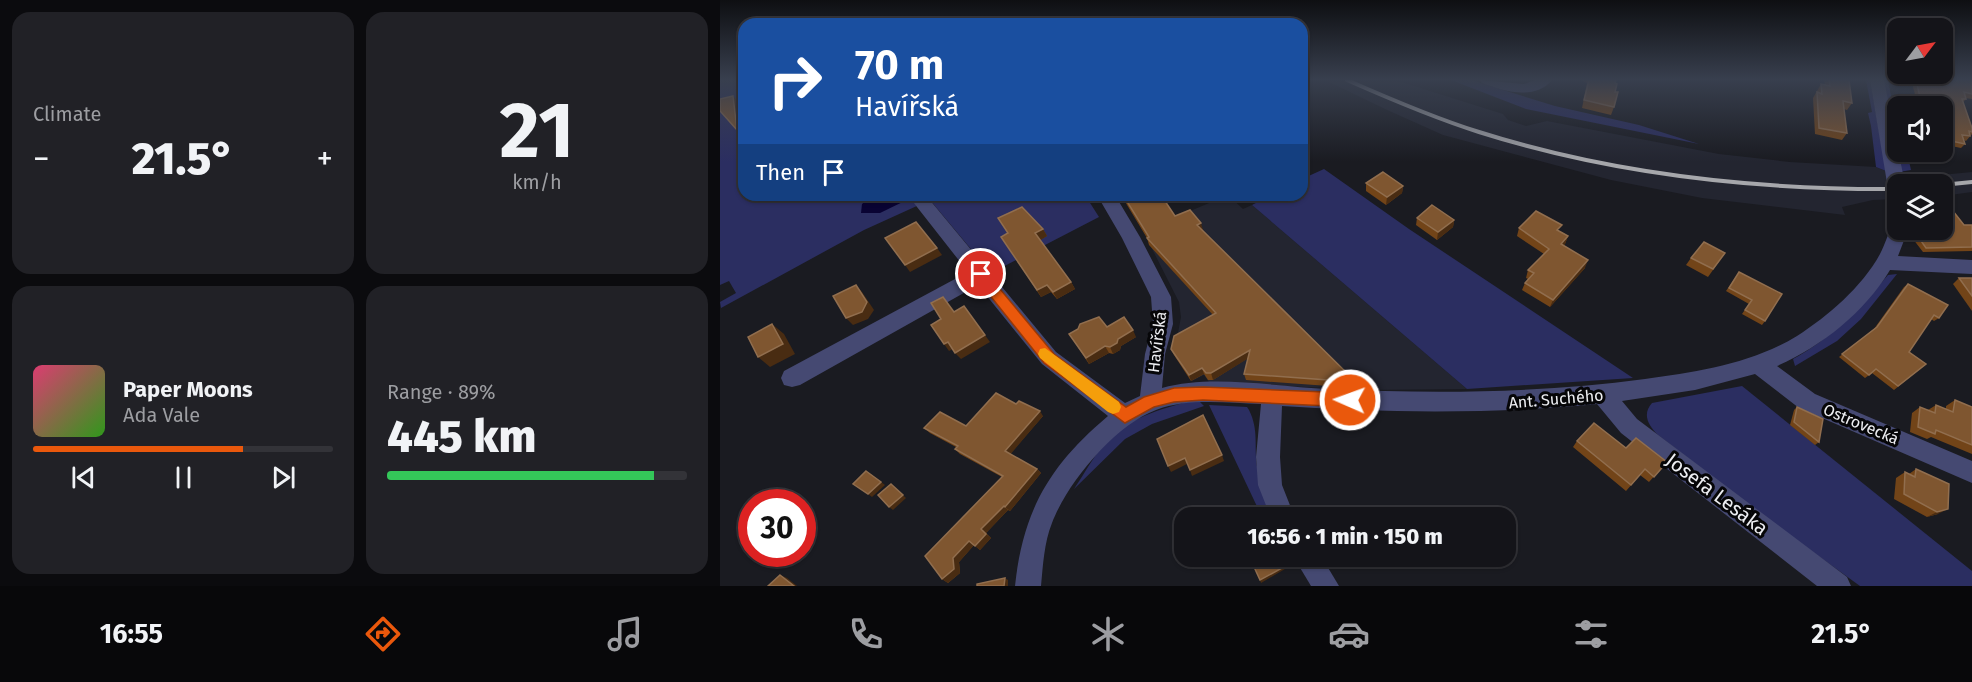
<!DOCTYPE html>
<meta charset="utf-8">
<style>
body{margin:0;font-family:"Fira Sans",sans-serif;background:#212126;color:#f1f3f6;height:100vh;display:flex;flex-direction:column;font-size:22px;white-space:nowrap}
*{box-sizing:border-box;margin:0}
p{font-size:20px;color:#9d9ea2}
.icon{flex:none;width:33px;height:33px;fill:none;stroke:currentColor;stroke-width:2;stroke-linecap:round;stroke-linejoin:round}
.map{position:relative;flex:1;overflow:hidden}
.side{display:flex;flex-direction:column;gap:12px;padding:12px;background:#0b0b0e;width:720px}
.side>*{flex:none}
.banner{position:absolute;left:18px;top:18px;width:570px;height:183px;border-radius:18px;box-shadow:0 2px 4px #0004,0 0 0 2px #333338;background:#1a4fa0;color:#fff;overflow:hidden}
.needle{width:39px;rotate:58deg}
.tools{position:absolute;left:1167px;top:18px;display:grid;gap:12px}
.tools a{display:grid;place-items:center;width:66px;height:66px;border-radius:12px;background:#141419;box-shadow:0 2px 4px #0004,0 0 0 2px #333338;font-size:30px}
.speed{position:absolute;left:18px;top:489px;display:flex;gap:12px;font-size:30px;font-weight:700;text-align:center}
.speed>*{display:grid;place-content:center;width:78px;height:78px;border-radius:50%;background:#141419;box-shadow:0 2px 4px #0004,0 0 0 2px #333338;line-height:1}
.speed .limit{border:9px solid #d22;background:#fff;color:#111}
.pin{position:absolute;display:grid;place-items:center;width:51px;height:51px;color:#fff;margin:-26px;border:3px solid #fff;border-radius:50%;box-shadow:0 2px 6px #0007}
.me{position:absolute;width:66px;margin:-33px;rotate:272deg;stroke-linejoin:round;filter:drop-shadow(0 0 4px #0008)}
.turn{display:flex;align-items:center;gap:21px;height:126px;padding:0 18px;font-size:27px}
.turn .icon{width:78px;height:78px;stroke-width:2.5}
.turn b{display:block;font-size:42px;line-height:51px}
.then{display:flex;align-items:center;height:57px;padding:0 18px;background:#0003;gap:12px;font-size:22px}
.big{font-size:45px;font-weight:800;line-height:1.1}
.side .widget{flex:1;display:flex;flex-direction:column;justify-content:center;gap:9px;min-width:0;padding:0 21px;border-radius:18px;background:#212126}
.side .dial{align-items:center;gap:0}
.dial b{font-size:78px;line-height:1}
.song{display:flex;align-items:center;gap:18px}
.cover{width:72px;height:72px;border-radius:9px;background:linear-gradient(135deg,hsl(340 70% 55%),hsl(110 70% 35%))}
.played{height:6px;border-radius:3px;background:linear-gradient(90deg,#ea580c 70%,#333338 70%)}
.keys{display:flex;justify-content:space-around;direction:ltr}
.heat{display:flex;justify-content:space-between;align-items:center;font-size:33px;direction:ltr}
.charge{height:9px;border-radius:4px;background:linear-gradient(90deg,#34c759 89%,#333338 0)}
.side .tiles{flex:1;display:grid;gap:12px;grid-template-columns:repeat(2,1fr)}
.trip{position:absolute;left:454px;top:507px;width:342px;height:60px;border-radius:18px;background:#141419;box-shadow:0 2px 4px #0004,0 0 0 2px #333338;font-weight:800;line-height:60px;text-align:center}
.menu{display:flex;height:96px;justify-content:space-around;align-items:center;background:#08080a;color:#9d9ea2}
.menu .icon{width:42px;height:42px}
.menu .selected{color:#ea580c}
.menu b{font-size:27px;color:#f1f3f6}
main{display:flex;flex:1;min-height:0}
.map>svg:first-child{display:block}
.built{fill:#232530}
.green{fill:#2b2e61}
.water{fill:#090333}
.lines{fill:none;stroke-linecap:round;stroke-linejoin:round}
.minor{fill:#454972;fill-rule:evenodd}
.rail{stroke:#a6a7ab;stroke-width:4}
.wall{fill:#724418}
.shaded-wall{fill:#492c12}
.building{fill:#7f5630;stroke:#916e4e;stroke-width:1.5}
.route{fill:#ea580c;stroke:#983908;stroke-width:1.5}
.slow{fill:#f59e0b}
.labels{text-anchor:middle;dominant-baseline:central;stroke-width:6;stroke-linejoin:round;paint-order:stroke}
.street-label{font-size:16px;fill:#edeef2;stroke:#060608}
.near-street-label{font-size:20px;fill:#edeef2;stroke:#060608}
</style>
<main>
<section class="side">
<div class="tiles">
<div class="widget"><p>Climate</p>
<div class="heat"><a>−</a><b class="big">21.5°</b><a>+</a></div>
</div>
<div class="widget dial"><b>21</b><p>km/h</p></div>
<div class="widget">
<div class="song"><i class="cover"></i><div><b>Paper Moons</b><p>Ada Vale</p></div></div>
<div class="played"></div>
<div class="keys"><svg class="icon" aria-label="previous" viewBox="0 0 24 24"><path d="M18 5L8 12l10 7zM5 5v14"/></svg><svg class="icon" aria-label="pause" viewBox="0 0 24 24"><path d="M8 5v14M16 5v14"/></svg><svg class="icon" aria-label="next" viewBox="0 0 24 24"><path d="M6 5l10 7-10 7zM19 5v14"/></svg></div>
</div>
<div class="widget"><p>Range · 89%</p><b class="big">445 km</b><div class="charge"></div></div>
</div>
</section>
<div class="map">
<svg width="1252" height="586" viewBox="0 0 1252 586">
<rect width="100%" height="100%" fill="#1a1b21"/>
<g class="built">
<polygon points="605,80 675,80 783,114 788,120 806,126 827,121 999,154 1070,162 1156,167 1166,171 1169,180 1252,172 1252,192 1223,196 1222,184 1178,184 1177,199 1153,200 1122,207 1125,215 982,198 891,180 723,135 665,109"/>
<polygon points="508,195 523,209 532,205 747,389 644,390 489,382 484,375 472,381 454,354 461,317 459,302 423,231"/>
</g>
<g class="green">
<polygon points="0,80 24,80 24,195 365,195 379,217 271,273 210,200 144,230 1,308 0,302 16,293 9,281 0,285"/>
<polygon points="731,80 751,80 835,106 919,125 979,144 806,109"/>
<polygon points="1146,80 1150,80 1166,171 1156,167 1151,126 1148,113 1152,112"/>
<polygon points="1163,80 1168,80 1172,101 1176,102 1178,152 1187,152 1191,170 1179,172"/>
<polygon points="604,169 689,229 913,378 747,389 532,205 551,195 582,195 582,179"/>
<path d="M1177 274 1141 319 1117 341 1075 366 1073 359C1112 338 1139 308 1168 275Z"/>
<path d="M1022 386 1252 571V586H1140L1046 518 938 435C928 425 922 414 932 403Z"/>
<path d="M477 399 484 406 432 424 405 439 354 489C365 473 375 453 389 439 413 415 446 408 477 399Z"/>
<path d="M489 405 527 407 529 410C539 430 534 446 537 467 539 485 546 501 553 517H542Z"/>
</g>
<polygon class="water" points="154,195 197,195 160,213 141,213 142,204"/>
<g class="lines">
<g class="minor">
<path d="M760 80 804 84 815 80H832C815 101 783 91 762 83Z"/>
<polygon points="1150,80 1164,80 1185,184 1178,184 1178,201 1172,199 1169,195"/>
<path d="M377 195H395L420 237 451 297 453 324 445 354 442 388C492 374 557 387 609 389 715 394 820 393 925 379 977 372 1031 364 1077 336 1108 316 1142 287 1160 254 1165 245 1167 235 1173 225L1178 224V230H1188L1178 256 1252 260V274L1170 270C1144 313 1102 346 1057 366L1095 394 1252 461V483L1079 408 1035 374 975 390 902 401 917 419 1127 577 1131 586H1097L901 433 877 404C773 414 667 413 562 406L560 457 562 485 575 518H551L538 485 536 457 541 404C507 403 467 398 436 410 395 425 347 483 332 523 324 543 323 565 321 586H295C303 510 330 465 388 416L322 364 258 285 80 385 72 387 64 385 61 378 64 371 248 272 197 207 194 203 197 199 203 197 209 199 336 352 405 403 420 396 425 354 433 324 431 297 402 238Z"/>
<polygon points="573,556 601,556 619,586 591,586"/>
</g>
<g class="rail">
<path d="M627 80C670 99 714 118 759 132 895 175 1035 190 1178 189"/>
<polyline points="1222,185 1252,182"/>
</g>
</g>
<g class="wall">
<polygon points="861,80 896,80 895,83 894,107 891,115 862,108 867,83"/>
<polygon points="1104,80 1129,80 1132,103 1127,110 1124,109 1127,133 1122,140 1095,134 1093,98 1101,84 1105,85"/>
<polygon points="1195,80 1252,80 1252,99 1245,98 1246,99 1243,102 1252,128 1252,134 1246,141 1244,140 1245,144 1241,148 1222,144 1222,106 1198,106 1192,83"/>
<polygon points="646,183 683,186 682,193 666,205 646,191"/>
<polygon points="401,195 441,195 455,216 483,230 482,230 636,382 636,388 526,380 524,374 528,358 493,380 488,380 484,374 471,381 454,355 451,349 493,315 429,245 427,238"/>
<polygon points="278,218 323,229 327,236 320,240 351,282 355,289 337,299 331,292 321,297 281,237 288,234"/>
<polygon points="697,218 734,220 733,227 717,240 696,225"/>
<polygon points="1244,225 1252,225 1252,251 1203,252 1193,239 1194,230 1222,230"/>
<polygon points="799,228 840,231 848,236 845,244 843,246 865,268 830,307 802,290 805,283 808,279 806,278 808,270 824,254 797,236"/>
<polygon points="1005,253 988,277 966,265 971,258"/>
<polygon points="1019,272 1045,321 1042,325 1022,314 1029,304 1006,291"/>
<polygon points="1239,278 1252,278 1252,311 1233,284"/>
<polygon points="1188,284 1219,318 1214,321 1211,319 1189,352 1206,364 1174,390 1152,373 1145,378 1119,357 1154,329 1184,287"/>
<polygon points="387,327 416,337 401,346 400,350 393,354 389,353 369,364 349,334"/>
<polygon points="1235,400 1252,407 1252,454 1211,437 1207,439 1190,432 1192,413 1200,407 1208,410 1216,405 1226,409 1226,406"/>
<polygon points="1077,407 1099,442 1095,445 1070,425 1074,410"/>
<polygon points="323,416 290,454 317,469 321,473 290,511 288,510 266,533 271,538 260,550 254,545 239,562 240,573 228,583 222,579 282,477 240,454 235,449 236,447 210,433 204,428 246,426"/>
<polygon points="857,441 906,448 947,462 929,482 920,475 906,491 853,447"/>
<polygon points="1196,469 1218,514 1207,517 1174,499 1176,478 1185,472 1189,474"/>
</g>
<g class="shaded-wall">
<polygon points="13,96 16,99 20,134 17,130"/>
<polygon points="683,186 682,193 666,205 667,197"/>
<polygon points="734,220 733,227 717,240 718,232"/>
<polygon points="481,223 483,230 479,232 477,225"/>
<polygon points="323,229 327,236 319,241 315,233"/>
<polygon points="848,236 845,244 838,252 841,244"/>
<polygon points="217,248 222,255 190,272 185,265"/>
<polygon points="868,260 865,268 830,307 833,300"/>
<polygon points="351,282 355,289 337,299 333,292"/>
<polygon points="136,285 142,292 154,310 148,319 133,325 126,318"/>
<polygon points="327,285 331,292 321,297 317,290"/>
<polygon points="244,306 270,342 241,359 235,353"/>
<polygon points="52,324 64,334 75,354 50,367 38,357"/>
<polygon points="413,330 416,337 401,346 400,350 393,354 390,347 398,339"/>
<polygon points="228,342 233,349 229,351 224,344"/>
<polygon points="385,346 389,353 369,364 366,358"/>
<polygon points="530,350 532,356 493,380 491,373"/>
<polygon points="482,368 484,374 471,381 469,375"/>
<polygon points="320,411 323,416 289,456 285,451"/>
<polygon points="502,455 504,461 472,476 470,470"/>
<polygon points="465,458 467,464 451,472 448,466"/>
<polygon points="317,469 321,473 290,511 285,507"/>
<polygon points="161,482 165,485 152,497 148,494"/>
<polygon points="171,484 186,498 173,510 169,507"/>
<polygon points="284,506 288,510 266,533 261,529"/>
<polygon points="1228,509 1218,514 1207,517 1217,512"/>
<polygon points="266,534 271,538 260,550 255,546"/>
<polygon points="249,541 254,545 239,562 240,573 228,583 222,579 233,558"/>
<polygon points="564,567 565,569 541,583 540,580"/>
<polygon points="60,575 67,578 77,586 74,586"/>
<polygon points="285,578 288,580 288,586 284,586"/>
</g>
<g class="building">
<polygon points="869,80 896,80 895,83 897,84 895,92 898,92 894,107 864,100"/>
<polygon points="1109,80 1129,80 1132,103 1123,101 1127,133 1099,128 1097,92 1102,94 1101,84 1110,86"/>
<polygon points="1196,80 1252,80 1252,94 1244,92 1246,99 1242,99 1252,128 1252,132 1249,131 1250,136 1242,135 1245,144 1222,139 1222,106 1202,106"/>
<polygon points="13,96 17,130 0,111 0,99"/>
<polygon points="663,172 683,186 667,197 646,183"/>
<polygon points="403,195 441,195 455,216 470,210 481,223 477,225 636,382 524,374 530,350 491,373 486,373 482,368 469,375 451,349 454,336 496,313 427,238 429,237"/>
<polygon points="712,205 734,220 718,232 697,218"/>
<polygon points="1229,206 1244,225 1252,225 1252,247 1206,248 1197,235 1198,230 1222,230 1222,207"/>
<polygon points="302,207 323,229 315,233 351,282 333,292 327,285 317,290 281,237 288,233 278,218"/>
<polygon points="816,211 842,225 837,230 848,236 841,244 868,260 833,300 805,283 814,273 808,270 829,249 799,228"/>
<polygon points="196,222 217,248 185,265 165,238"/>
<polygon points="984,242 1005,253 993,269 971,258"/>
<polygon points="1019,272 1062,294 1045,321 1025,310 1032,300 1009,288"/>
<polygon points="1239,278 1252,278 1252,296"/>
<polygon points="1188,284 1228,305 1219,318 1214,315 1189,352 1206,364 1178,386 1156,369 1149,375 1122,354 1157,327"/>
<polygon points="136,285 147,302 142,312 126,318 113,296"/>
<polygon points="223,297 234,312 244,306 265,335 235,353 228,342 224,344 211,325 221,319 211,303"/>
<polygon points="379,317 387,327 404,317 413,330 398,339 397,343 390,347 385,346 366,358 349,334 358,329 360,324"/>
<polygon points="52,324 63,344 38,357 28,337"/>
<polygon points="276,393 296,404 299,401 320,411 285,451 317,469 285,507 284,506 261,529 266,534 255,546 249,541 233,558 234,569 222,579 205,556 283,476 235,449 238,446 204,428 220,412 246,426"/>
<polygon points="1235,400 1252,407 1252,445 1216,430 1215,434 1198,427 1200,407 1215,413 1216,405 1233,412"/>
<polygon points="1077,407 1103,419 1099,442 1074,422"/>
<polygon points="483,415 502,455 470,470 465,458 448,466 437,439"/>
<polygon points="874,423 906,448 916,438 947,462 934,477 925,469 911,485 857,441"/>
<polygon points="1196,469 1229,484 1228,509 1217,512 1184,494 1185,472 1195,477"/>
<polygon points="146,471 161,482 148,494 133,484"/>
<polygon points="171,484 183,495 169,507 158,495"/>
<polygon points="529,556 559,556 564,567 540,580"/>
<polygon points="60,575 74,586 48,586"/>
<polygon points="285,578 284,586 257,586 257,584"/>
</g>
<linearGradient id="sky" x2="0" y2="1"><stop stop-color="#0e0f12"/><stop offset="0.49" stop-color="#383f4e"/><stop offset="1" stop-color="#383f4e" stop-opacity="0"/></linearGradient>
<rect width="1252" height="162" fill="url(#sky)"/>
<polygon class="route" points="261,269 265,271 334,354 406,407 424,397 454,388 483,387 630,393 635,395 638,400 635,405 630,407 483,400 454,402 434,407 405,423 324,363 256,278 254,274"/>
<polygon class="slow" points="325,348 399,402 401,407 399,412 393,414 388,412 320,358 318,354 320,349"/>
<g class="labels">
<g class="street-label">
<text transform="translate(437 342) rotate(-83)">Havířská</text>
<text transform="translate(836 399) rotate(-5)">Ant. Suchého</text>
<text transform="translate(1141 424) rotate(23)">Ostrovecká</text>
</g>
<g class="near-street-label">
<text transform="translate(997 494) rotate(37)">Josefa Lesáka</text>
</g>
</g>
</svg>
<div class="tools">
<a><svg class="needle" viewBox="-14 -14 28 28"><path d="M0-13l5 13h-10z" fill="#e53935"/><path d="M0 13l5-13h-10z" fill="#9d9ea2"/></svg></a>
<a><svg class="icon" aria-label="sound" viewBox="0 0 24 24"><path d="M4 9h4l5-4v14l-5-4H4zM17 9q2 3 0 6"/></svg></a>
<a><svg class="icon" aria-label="layers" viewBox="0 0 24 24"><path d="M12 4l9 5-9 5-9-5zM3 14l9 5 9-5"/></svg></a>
</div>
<div class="speed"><div class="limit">30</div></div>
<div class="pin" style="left:261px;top:274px;background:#d93025"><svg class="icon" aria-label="arrive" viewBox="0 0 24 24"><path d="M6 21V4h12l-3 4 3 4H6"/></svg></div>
<svg class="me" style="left:630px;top:400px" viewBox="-20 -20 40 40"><circle r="17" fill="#ea580c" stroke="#fff" stroke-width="3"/><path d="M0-11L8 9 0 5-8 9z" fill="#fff"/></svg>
<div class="trip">16:56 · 1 min · 150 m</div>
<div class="banner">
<div class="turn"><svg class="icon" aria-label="right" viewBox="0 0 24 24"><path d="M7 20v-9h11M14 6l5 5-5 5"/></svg><div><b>70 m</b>Havířská</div></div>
<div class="then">Then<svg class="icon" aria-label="arrive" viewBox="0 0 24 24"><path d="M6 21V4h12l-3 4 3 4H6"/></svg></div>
</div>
</div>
</main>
<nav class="menu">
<b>16:55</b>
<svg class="icon selected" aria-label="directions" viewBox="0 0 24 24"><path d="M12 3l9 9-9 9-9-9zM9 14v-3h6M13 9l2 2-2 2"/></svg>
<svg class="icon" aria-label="music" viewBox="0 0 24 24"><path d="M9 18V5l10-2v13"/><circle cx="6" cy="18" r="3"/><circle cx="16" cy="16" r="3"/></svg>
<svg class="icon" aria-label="phone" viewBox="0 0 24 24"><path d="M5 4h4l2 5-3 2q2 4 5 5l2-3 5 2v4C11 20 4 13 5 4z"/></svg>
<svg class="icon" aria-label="climate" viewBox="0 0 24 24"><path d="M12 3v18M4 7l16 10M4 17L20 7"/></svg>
<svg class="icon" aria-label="car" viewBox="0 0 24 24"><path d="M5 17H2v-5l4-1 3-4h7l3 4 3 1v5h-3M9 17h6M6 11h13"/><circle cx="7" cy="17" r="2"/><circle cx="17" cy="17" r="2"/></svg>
<svg class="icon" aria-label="filters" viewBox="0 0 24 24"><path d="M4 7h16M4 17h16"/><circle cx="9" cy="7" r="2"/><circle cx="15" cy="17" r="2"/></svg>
<b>21.5°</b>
</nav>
